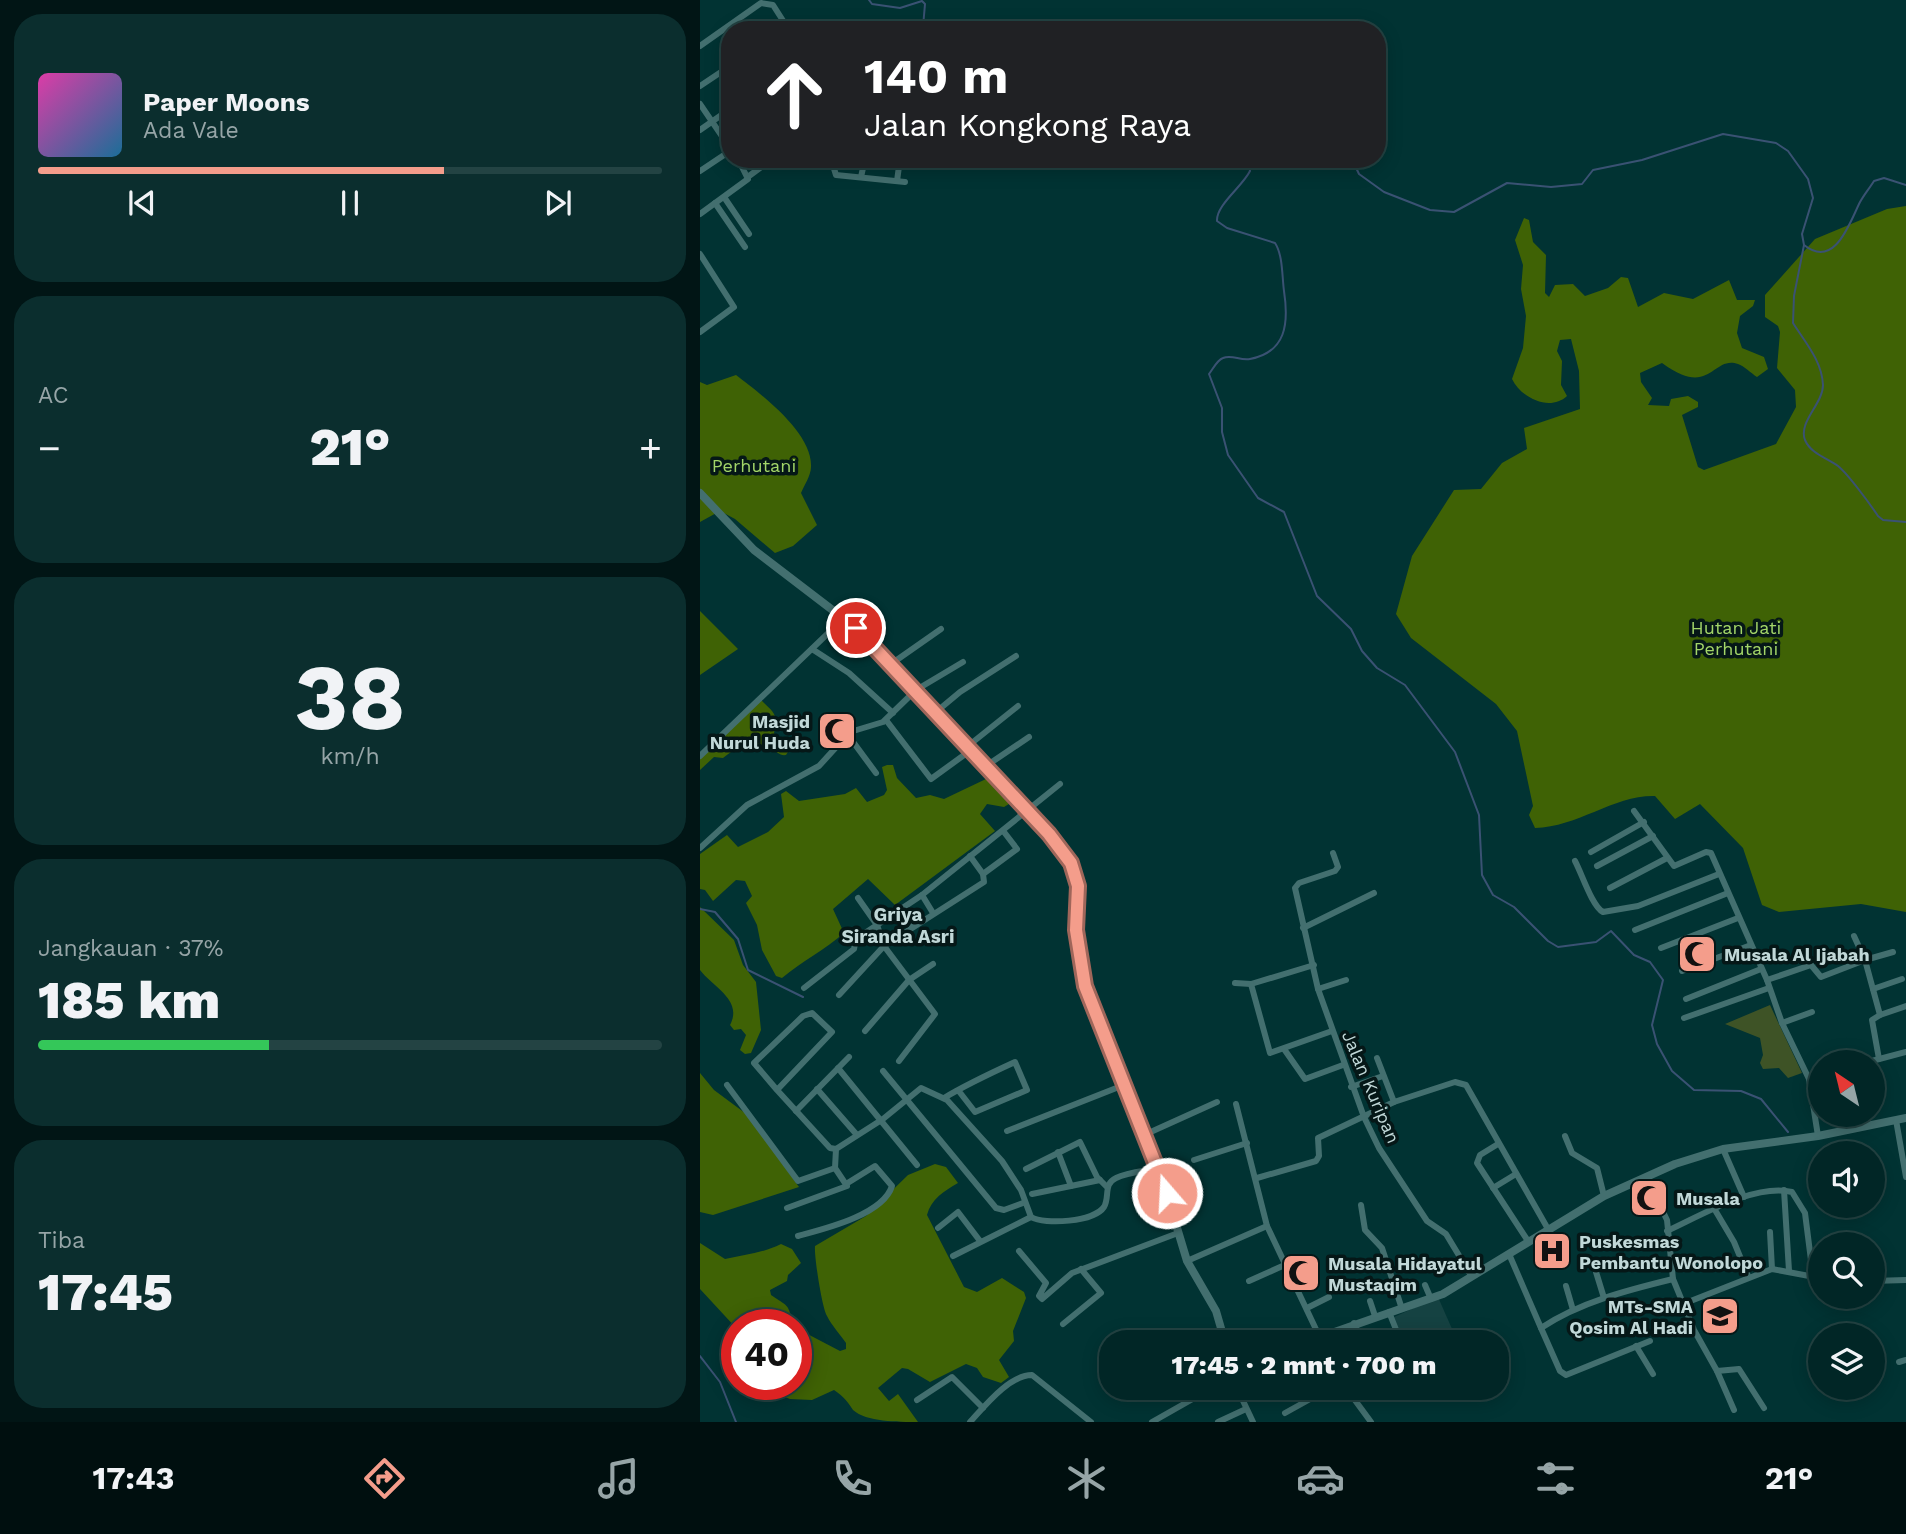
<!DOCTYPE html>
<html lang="id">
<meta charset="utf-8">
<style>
body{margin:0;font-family:"Work Sans",sans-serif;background:#0b2e2e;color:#f1f3f6;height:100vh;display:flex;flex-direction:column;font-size:26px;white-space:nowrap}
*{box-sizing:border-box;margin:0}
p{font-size:23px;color:#96a5a7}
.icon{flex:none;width:38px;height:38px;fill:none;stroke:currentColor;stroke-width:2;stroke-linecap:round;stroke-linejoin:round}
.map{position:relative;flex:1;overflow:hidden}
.sheet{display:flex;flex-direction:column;gap:14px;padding:14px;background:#011515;width:700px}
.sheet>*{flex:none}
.guide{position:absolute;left:21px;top:21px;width:665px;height:147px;border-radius:28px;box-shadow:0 4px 18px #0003,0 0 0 2px #234343;background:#202124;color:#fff;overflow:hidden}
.needle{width:46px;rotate:325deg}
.tools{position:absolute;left:1108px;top:1050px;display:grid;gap:14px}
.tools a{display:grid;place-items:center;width:77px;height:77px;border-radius:50%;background:#012626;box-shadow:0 4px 18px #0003,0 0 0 2px #234343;font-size:35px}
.speed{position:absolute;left:21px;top:1309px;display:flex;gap:14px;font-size:35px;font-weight:700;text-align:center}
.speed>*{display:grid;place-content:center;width:91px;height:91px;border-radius:50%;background:#012626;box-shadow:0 4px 18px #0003,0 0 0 2px #234343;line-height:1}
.speed .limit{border:10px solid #d22;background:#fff;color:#111}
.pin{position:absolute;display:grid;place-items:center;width:60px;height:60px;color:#fff;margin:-30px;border:4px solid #fff;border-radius:50%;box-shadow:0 2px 7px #0007}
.me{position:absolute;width:77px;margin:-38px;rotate:341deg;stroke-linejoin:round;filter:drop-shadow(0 0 5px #0008)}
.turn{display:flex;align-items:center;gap:24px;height:147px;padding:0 28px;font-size:32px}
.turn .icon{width:91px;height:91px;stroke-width:2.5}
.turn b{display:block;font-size:49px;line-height:60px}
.big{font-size:52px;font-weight:800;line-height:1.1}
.sheet .widget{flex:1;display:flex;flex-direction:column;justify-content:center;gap:10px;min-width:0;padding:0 24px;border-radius:28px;background:#0b2e2e}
.sheet .dial{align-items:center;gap:0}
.dial b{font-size:91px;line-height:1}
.song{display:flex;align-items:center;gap:21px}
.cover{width:84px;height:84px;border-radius:10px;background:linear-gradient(135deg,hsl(320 70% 55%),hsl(200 70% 35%))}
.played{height:7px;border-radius:4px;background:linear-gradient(90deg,#f49d8b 65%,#234343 65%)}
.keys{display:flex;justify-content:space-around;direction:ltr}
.heat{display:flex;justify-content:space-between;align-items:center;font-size:38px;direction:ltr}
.charge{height:10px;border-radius:5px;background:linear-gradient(90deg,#34c759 37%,#234343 0)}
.trip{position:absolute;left:399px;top:1330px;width:410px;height:70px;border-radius:28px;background:#012626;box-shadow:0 4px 18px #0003,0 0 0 2px #234343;font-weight:800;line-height:70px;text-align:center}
.tabs{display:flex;height:112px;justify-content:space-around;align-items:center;background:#000f0f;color:#96a5a7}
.tabs .icon{width:49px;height:49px}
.tabs .on{color:#f49d8b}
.tabs b{font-size:32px;color:#f1f3f6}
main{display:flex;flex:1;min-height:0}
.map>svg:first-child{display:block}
.built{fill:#154242}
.green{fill:#3e5326}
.forest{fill:#3f6205}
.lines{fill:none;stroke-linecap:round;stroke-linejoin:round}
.stream{stroke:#3a5273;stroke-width:2}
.minor{stroke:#436f6f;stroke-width:6}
.tertiary{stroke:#436f6f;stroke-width:8}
.route-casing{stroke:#9f665a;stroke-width:18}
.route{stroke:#f49d8b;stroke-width:12}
.labels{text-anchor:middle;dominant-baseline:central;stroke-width:7;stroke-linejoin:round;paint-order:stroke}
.park-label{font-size:18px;fill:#a3d669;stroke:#051717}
.poi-label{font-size:18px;font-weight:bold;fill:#c1d8d8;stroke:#051717;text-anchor:start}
.street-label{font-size:18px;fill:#c1d8d8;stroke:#051717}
.neighbourhood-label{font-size:19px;font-weight:bold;fill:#c1d8d8;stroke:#051717}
</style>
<main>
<section class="sheet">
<div class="widget">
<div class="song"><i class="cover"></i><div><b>Paper Moons</b><p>Ada Vale</p></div></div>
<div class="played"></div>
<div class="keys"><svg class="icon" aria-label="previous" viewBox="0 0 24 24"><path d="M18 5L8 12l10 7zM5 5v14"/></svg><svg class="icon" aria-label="pause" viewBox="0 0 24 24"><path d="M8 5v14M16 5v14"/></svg><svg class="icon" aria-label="next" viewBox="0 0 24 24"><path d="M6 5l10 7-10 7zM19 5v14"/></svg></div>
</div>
<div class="widget"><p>AC</p>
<div class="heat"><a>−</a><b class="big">21°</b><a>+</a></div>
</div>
<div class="widget dial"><b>38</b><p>km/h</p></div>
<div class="widget"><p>Jangkauan · 37%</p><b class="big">185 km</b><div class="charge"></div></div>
<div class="widget"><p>Tiba</p><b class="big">17:45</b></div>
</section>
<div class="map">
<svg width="1206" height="1422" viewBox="0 0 1206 1422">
<rect width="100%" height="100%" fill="#013333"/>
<polygon class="built" points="738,1297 756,1338 747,1342 703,1342 692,1318"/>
<polygon class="green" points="1070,1005 1102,1073 1088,1078 1079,1068 1063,1069 1060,1063 1063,1055 1060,1038 1025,1024"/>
<g class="forest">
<path d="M1206 206V912L1161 904 1079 912 1062 905 1043 848 1000 804 975 819 955 796C914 795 878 827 835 828L829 815 833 806 817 731 796 704 711 638 696 614 712 556 754 490 781 489 802 463 827 449 824 428 880 409 879 371 871 339 860 340 857 351 862 361 861 385 867 396C850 412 821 398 812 379L823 348 826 316 821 289 823 265 815 240 824 218 829 220 833 242 846 255 845 293 849 297 855 285 873 284 885 296 908 288 921 277 928 278 938 307 964 293 993 299 1029 280 1037 300H1055L1053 306 1040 316 1037 333 1042 348 1064 357 1068 369 1057 377C1051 373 1044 366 1038 364 1012 355 1011 399 962 363L940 373 941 382 952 398 948 405 969 406 971 399 988 396 998 402V407L982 415 998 467 1004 470 1076 444 1096 407 1095 390 1077 368 1080 332 1078 326 1065 317V295L1115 239 1187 209Z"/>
<path d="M36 375C61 394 113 433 111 467 111 475 104 486 101 493L117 525 93 546 75 553 35 519 20 511 0 522V382L7 385Z"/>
<polygon points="0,611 38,649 0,675"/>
<path d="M60 699C75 714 78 713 74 733L88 752 86 755C79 756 78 751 71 750 46 744 45 741 23 758L14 757 0 770V755Z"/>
<path d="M187 765H193L197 778 216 798 230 795 244 799 286 779 309 804 304 807 287 804 280 814 295 831 195 905 168 879 133 909 144 933C125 950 102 961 82 978L76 976 62 950 57 925 46 903 52 896 45 881 36 880 13 901 5 890 0 889V854L27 835 38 847 68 832 84 817 81 794 86 791 99 801 145 794 156 788 167 802 184 795 187 790 182 767Z"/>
<path d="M0 907 34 940 43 965 56 982 61 1030 51 1053 45 1054 40 1050 46 1035 41 1029 34 1030 30 1025C43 1000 14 988 0 970Z"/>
<polygon points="0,1073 14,1090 49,1116 99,1187 13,1215 0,1212"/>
<path d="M235 1164 246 1167 258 1183C244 1191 231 1199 227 1215L264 1287 277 1292 302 1278 324 1292 326 1298 313 1331 314 1341 299 1360 309 1377 301 1383 283 1377 277 1368 266 1364 230 1382 208 1369 202 1368 178 1388 189 1401 198 1394 218 1422C198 1422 166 1422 153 1410 147 1401 144 1397 134 1390L112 1400 90 1399 51 1384H96V1328L140 1351 146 1349V1343C140 1334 132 1326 127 1316 122 1308 114 1256 115 1246L166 1216 208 1175Z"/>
<path d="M0 1243 25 1259C44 1255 63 1253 81 1244L92 1249 101 1263 88 1275 87 1281 70 1290 71 1295C88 1307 88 1302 93 1325H37V1329L0 1289Z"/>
</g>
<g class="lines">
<g class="stream">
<polyline points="169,0 172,4 200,8 222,1 225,4 223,27 226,30"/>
<polyline points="236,30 254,30"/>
<polyline points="329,30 345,22 349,30"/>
<path d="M548 159 550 171C542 187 516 205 517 221L527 228 575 243C583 255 582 277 584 291 589 324 586 352 550 359 540 361 532 354 523 358 517 360 513 369 509 374L522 408V432L528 455 558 498 584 512 617 596 651 629 662 651 677 668 705 685 755 752 779 815 782 875 793 895 814 907 848 941 858 947 896 942 911 931 934 955 950 962 963 980 952 1025 957 1044 972 1071 994 1090 1041 1091 1061 1099 1088 1132"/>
<path d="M652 159 659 174 684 192 730 210 754 212 807 183 851 187 882 184 893 170 942 160 1023 134 1076 143 1088 151 1108 179 1113 198 1102 234 1104 245C1134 269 1149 225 1159 204 1163 196 1169 189 1174 181L1184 178 1206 185"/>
<path d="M1104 245 1094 296 1093 323C1105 342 1122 361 1123 385 1123 404 1098 422 1105 440 1111 454 1127 458 1138 466 1148 474 1170 504 1178 516L1183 520 1206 522"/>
<polyline points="0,909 15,912 38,939 48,970 103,997"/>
<polyline points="0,1356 20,1382 36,1422"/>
</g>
<g class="minor">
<polyline points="0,46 61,3 73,5 89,30"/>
<polyline points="0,86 30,66"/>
<polyline points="0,104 30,148"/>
<polyline points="0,130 30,109"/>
<polyline points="131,159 136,175 205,182"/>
<polyline points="0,171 30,151"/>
<polyline points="49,176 72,159"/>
<polyline points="161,177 165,159"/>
<polyline points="197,181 200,159"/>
<polyline points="24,197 49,234"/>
<polyline points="15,203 45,247"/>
<polyline points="0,214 48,179 38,159"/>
<polyline points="0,254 34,307 0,332"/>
<polyline points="112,649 149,673 193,713"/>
<polyline points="191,664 241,629"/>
<polyline points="236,712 260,692 316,656"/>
<polyline points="186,720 231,779 271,750"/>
<polyline points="148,735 176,773"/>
<polyline points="268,746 318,706"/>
<polyline points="0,756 145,617"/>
<polyline points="286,766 329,737"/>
<polyline points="934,811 974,866 1006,852 1011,853 1067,980 1082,1023 1109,1079 1118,1136"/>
<polyline points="0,848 47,805 119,766 150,732 183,722 216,690 263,662"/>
<polyline points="891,852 944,822"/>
<polyline points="633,853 638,867 635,871 599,883 595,888 618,989 664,1117 679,1148 727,1221 746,1234 772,1277"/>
<path d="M875 861C882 874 892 906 903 912L938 906 1019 874"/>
<polyline points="897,866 953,836"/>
<polyline points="283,874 317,849 304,832"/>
<polyline points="910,888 967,858"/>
<polyline points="222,895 233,913"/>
<polyline points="158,898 177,925 184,946 235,1014 199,1061"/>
<polyline points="201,908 212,926"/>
<polyline points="603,928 674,893"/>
<polyline points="935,930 1028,893"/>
<polyline points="1154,936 1165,960 1193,952"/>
<polyline points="961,948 1038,918"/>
<polyline points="982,971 1051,945"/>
<polyline points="1067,980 1111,965 1121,977 1165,960 1180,1015 1206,1006"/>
<polyline points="535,983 551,984 614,965"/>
<polyline points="551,984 570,1053 632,1031"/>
<polyline points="104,988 154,949 156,939 222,895 360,784"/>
<polyline points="618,989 646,980"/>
<polyline points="1173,989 1202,979"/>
<polyline points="139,995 184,946 284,882 283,874 270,856"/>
<polyline points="986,999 1061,969"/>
<polyline points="984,1018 1069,988"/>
<polyline points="1082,1023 1112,1012"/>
<polyline points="165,1031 209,980 233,964"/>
<polyline points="584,1049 605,1079 643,1065"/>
<polyline points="677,1058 694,1102 755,1082 766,1085 848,1229"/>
<polyline points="1179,1059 1172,1020 1180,1015"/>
<polyline points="1168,1062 1206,1052"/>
<polyline points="138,1068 217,1165"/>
<polyline points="183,1071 296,1208 304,1210 323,1203"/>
<polyline points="1109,1079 1120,1076"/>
<polyline points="27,1085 98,1181 135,1168 136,1149"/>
<polyline points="651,1087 683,1076"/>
<polyline points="117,1089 157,1135"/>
<path d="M77 1090 54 1063 103 1016 112 1013 132 1032 77 1090 130 1148 136 1149 183 1119 221 1088 247 1100 302 1161 321 1190 331 1217C345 1225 394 1222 404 1207 410 1197 403 1184 416 1178 428 1172 446 1171 459 1168"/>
<path d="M244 1098C267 1084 291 1073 315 1062L327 1090 275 1112 258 1090"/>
<polyline points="536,1104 567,1226 622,1342"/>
<polyline points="96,1111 149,1057"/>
<polyline points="1196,1120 1206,1177"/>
<polyline points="307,1131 424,1085"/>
<polyline points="444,1135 517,1102"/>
<polyline points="865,1136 872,1153 897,1168 904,1196"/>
<polyline points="798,1144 780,1155 777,1163 828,1241"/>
<polyline points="1023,1149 1044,1197"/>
<polyline points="358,1152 371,1186"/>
<polyline points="494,1160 547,1143"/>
<polyline points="326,1169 380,1142 397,1177 407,1187"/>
<polyline points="946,1177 967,1220 973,1279 994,1330 1017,1371 1039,1369 1064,1408"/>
<polyline points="557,1178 616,1161 619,1156 618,1138 694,1102"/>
<polyline points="793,1188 816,1174"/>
<polyline points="1084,1190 1089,1271"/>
<polyline points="332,1194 400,1180"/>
<polyline points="661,1205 665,1230 682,1248 702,1309"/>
<polyline points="87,1208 147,1186 135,1168"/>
<polyline points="1015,1210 1034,1242 1048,1276"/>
<polyline points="457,1225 475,1219"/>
<polyline points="238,1228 258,1212 280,1241"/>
<path d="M967 1231C1000 1216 1055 1183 1092 1192L1105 1213 1113 1276"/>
<polyline points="1070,1232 1072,1269"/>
<path d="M98 1236C124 1229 183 1215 192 1186L175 1166 146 1184"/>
<polyline points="319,1251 346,1283 339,1296 342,1299 372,1273 478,1233"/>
<path d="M809 1254 841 1328C880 1302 928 1290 973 1279"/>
<polyline points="253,1256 331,1217"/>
<polyline points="487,1261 567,1226"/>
<polyline points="896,1272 904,1298"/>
<polyline points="549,1281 587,1264"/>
<polyline points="1172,1281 1206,1280"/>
<polyline points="725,1285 731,1299"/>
<polyline points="866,1286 873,1310"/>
<polyline points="670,1301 675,1316"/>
<polyline points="983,1304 1072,1269 1120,1278"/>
<polyline points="607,1308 629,1297"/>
<polyline points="689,1312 701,1342"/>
<polyline points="654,1323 662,1342"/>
<polyline points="363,1324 401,1293 381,1269"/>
<polyline points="841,1328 860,1371 866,1375 950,1341"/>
<polyline points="936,1346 953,1374"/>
<polyline points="1199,1362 1206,1360"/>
<polyline points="1017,1371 1034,1410"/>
<polyline points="537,1388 553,1422"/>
<polyline points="646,1388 671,1422"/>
<polyline points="217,1400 252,1377 283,1408"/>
<polyline points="585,1413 630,1388"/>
<path d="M270 1422C284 1407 309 1375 332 1375L391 1422"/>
<polyline points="452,1422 512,1388"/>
<polyline points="518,1422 546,1409"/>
</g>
<g class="tertiary">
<polyline points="0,493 54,550 156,628 363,849 378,886 376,930 385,986 459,1168 487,1261 516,1311 525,1342"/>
<polyline points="606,1342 743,1294 904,1196 975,1164 1023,1149 1118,1136 1206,1118"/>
</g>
</g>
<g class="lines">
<defs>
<polyline id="route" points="156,628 349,834 371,863 378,886 376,930 385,986 467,1193"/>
</defs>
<use href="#route" class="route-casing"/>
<use href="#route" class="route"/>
</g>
<defs>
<symbol id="mosque-square" viewBox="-11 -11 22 22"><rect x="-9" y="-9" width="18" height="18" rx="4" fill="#f49d8b" stroke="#051717"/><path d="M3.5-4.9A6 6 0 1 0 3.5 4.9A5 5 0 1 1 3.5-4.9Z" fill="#111"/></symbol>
<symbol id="hospital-square" viewBox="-11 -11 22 22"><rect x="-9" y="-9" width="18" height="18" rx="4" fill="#f49d8b" stroke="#051717"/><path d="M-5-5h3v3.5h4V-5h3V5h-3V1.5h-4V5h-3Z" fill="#111"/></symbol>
<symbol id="school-square" viewBox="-11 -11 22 22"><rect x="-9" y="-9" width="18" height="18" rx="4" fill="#f49d8b" stroke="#051717"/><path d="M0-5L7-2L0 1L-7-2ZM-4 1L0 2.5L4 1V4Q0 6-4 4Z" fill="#111"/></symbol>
</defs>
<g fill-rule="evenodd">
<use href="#mosque-square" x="115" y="709" width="44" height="44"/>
<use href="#mosque-square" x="975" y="932" width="44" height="44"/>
<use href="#mosque-square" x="927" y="1176" width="44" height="44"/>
<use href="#hospital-square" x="830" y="1229" width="44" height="44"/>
<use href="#mosque-square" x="579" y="1251" width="44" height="44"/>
<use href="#school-square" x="998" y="1294" width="44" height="44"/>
</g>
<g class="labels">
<g class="park-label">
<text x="54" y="465">Perhutani</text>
<text x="1036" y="627">Hutan Jati<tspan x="1036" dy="21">Perhutani</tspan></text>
</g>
<g class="poi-label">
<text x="110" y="721" text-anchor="end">Masjid<tspan x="110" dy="21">Nurul Huda</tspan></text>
<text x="1024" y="954">Musala Al Ijabah</text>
<text x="976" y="1198">Musala</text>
<text x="879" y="1241">Puskesmas<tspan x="879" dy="21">Pembantu Wonolopo</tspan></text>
<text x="628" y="1263">Musala Hidayatul<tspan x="628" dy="21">Mustaqim</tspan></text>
<text x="993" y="1306" text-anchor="end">MTs-SMA<tspan x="993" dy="21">Qosim Al Hadi</tspan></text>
</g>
<g class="street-label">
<text transform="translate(671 1087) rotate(67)">Jalan Kuripan</text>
</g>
<g class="neighbourhood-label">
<text x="198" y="914">Griya<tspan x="198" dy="22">Siranda Asri</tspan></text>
</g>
</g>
</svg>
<div class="tools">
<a><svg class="needle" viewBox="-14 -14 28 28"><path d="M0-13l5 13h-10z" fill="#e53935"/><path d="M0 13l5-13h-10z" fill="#96a5a7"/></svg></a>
<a><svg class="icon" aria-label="sound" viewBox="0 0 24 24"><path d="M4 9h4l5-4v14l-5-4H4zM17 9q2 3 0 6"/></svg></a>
<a><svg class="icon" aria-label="search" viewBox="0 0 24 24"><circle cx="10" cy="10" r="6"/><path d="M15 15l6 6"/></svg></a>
<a><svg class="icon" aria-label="layers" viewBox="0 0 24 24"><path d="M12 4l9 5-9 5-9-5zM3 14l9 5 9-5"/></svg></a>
</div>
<div class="speed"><div class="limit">40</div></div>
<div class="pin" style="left:156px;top:628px;background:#d93025"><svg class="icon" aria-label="arrive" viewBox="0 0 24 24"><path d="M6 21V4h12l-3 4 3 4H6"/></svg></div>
<svg class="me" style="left:467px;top:1193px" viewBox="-20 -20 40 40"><circle r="17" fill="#f49d8b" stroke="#fff" stroke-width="3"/><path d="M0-11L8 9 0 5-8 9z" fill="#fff"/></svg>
<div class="trip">17:45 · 2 mnt · 700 m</div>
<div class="guide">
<div class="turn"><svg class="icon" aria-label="ahead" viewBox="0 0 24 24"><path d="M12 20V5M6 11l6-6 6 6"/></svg><div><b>140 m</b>Jalan Kongkong Raya</div></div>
</div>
</div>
</main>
<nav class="tabs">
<b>17:43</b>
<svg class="icon on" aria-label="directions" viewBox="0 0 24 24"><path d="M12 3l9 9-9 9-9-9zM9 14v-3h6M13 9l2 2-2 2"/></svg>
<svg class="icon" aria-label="music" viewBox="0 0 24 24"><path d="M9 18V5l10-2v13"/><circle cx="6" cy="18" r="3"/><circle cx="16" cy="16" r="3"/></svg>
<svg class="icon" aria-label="phone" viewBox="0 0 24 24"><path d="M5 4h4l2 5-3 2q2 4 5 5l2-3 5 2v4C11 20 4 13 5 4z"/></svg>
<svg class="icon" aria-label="climate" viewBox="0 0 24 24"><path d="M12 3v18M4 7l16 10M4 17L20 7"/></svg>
<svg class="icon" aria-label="car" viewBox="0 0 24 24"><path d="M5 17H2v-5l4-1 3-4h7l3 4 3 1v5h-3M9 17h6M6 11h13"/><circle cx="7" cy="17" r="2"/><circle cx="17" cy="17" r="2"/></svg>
<svg class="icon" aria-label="filters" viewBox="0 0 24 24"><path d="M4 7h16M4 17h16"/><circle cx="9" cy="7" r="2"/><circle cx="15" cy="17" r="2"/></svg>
<b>21°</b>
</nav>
